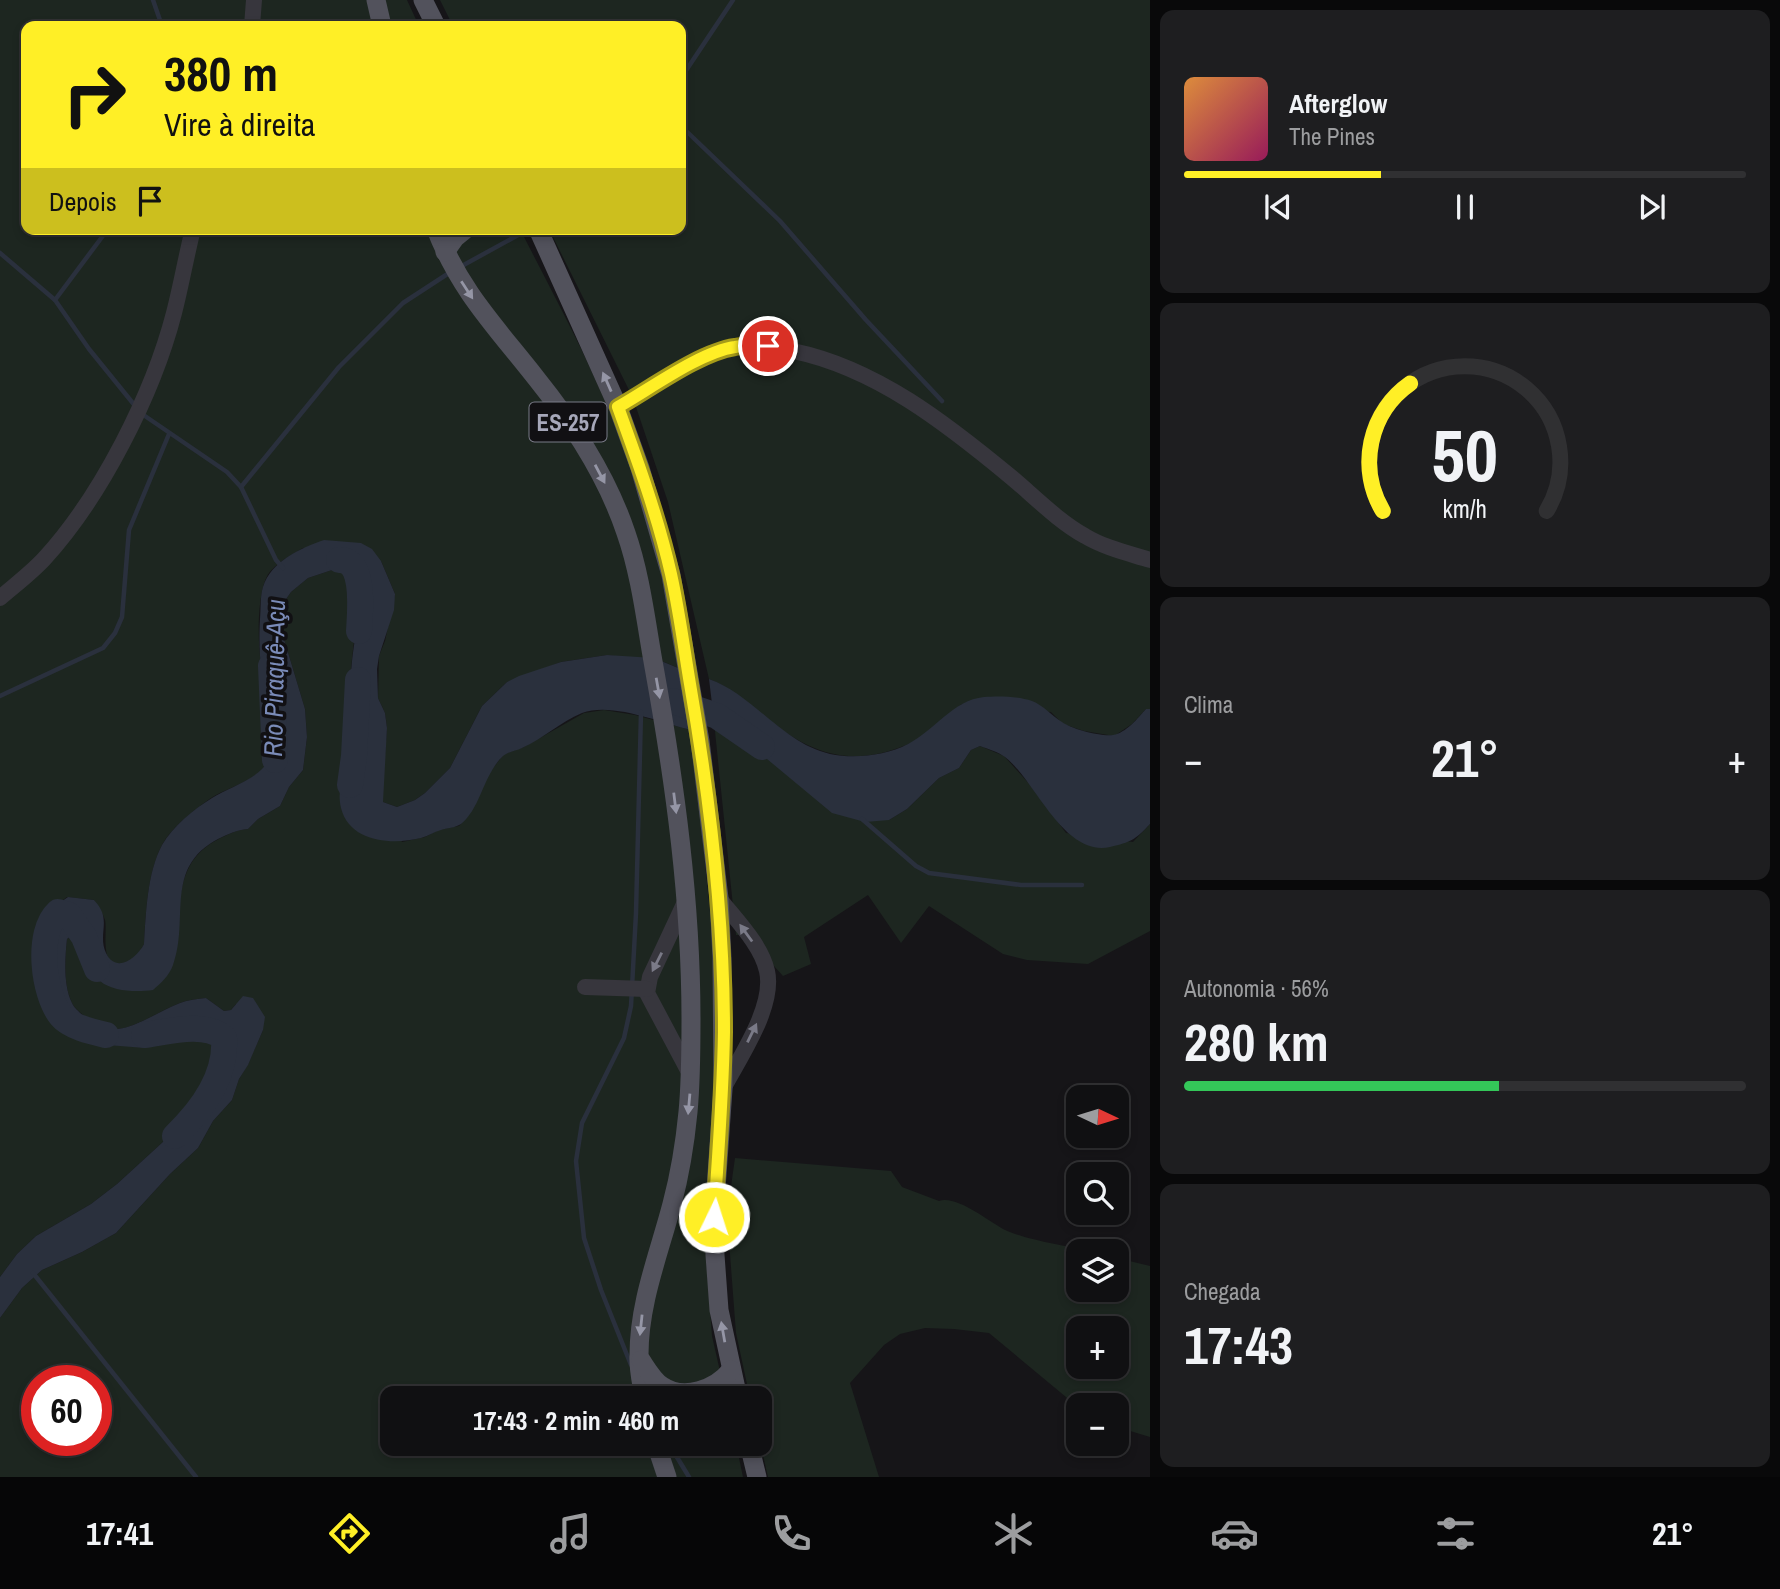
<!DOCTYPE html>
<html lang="pt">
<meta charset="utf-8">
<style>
body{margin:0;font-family:"Archivo Narrow",sans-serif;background:#1e1e20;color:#f1f3f6;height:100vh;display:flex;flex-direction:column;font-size:26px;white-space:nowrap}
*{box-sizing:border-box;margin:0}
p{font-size:23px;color:#9c9d9f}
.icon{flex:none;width:38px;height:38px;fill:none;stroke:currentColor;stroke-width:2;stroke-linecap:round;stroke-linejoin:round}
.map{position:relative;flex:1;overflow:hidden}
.side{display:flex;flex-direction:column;gap:10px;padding:10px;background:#09090a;width:630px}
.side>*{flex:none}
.banner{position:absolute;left:21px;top:21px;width:665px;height:214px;border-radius:14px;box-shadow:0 4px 10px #0003,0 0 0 2px #303032;background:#ffef26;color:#111;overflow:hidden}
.needle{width:46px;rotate:94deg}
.buttons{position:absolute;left:1066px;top:1085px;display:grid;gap:14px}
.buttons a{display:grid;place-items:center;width:63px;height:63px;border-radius:14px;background:#101012;box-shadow:0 4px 10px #0003,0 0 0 2px #303032;font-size:35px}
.speed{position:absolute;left:21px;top:1365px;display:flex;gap:14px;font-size:35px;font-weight:700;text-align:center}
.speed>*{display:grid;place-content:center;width:91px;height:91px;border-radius:50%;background:#101012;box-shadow:0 4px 10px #0003,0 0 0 2px #303032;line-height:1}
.speed .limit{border:10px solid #d22;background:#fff;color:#111}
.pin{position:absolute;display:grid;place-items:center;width:60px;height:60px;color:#fff;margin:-30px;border:4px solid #fff;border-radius:50%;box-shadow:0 2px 7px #0007}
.me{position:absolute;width:77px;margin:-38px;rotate:4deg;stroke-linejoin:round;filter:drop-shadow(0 0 5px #0008)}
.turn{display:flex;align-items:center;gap:24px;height:147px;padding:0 28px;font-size:32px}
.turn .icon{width:91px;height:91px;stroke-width:2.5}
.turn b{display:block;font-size:49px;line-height:60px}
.then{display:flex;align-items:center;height:66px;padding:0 28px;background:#0003;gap:14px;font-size:26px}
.big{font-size:52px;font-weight:700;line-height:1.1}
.side .tile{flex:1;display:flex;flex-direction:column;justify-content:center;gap:10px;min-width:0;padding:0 24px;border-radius:14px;background:#1e1e20}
.side .dial{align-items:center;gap:0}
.dial svg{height:182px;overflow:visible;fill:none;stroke:#303032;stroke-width:7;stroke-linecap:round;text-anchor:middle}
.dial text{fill:#f1f3f6;stroke:none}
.song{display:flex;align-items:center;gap:21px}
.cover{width:84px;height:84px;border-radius:10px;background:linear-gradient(135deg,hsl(30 70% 55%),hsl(330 70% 35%))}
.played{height:7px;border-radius:4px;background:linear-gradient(90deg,#ffef26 35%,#303032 35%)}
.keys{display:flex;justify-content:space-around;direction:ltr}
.heat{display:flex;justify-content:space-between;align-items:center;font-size:38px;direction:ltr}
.charge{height:10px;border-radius:5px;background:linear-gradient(90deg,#34c759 56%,#303032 0)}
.trip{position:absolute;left:380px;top:1386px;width:392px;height:70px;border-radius:14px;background:#101012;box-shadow:0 4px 10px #0003,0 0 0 2px #303032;font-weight:700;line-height:70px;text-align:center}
.menu{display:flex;height:112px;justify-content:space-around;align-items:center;background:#060607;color:#9c9d9f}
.menu .icon{width:49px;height:49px}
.menu .active{color:#ffef26}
.menu b{font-size:32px;color:#f1f3f6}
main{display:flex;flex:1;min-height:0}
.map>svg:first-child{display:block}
.green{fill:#1d2620;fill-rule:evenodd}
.water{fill:#2a303d}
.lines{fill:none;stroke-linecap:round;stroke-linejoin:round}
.stream{stroke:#2a303d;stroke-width:4.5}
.river{stroke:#2a303d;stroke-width:26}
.minor{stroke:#37363d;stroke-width:16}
.major{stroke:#52525c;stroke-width:19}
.oneway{fill:#9596a6}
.oneway2{fill:#7a7a87}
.route-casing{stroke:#a69b19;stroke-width:18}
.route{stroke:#ffef26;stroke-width:12}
.labels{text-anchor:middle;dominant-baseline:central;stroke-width:7;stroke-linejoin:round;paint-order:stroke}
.shield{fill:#111013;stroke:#797a87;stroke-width:2}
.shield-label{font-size:23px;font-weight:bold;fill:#a6a7b9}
.water-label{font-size:26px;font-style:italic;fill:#7a8bb8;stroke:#111013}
</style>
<main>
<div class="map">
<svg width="1150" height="1477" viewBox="0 0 1150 1477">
<rect width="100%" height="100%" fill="#161518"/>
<g class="green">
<path d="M0 0H407L419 26H26V229H520C556 300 595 370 623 445 651 518 666 594 683 670L664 662 607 655 561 662 507 682 482 706 450 768 425 793 415 800 397 807 383 802 382 795 387 728 385 713 378 698 379 656 385 641 395 594 381 561 303 548C291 555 278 562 269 573 256 591 257 651 263 673 265 681 269 689 272 698 276 714 276 740 271 756 264 779 230 786 211 798 194 810 172 827 162 845 147 874 146 913 144 944 140 952 134 961 124 963 98 970 108 932 105 920 103 913 97 906 94 900L67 897 55 906 51 971 83 1035 205 1022 222 1046 226 1067 200 1108 117 1184 91 1204 36 1236 17 1254 0 1277Z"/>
<path d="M440 0H1150V709H1146L1132 724 1114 736 1084 731 1063 724 1051 712 962 704C946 716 924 738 906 745 847 769 808 752 762 715 744 701 730 687 709 679L668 502 633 398 549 229H681V26H453Z"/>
<path d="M341 567C352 573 359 578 360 591 358 617 353 643 351 669 349 707 369 724 349 760L402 842 425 837 438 830 459 826 469 815 489 773 504 754 524 747 584 713 604 710 635 715 691 730 715 959 714 1142 703 1214 712 1336 726 1398H392V1444H736L743 1477H0V1318L22 1288 42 1270 82 1252 116 1233 170 1174 198 1148 213 1121 232 1100 239 1079 248 1064 263 1030 236 1004 231 1010 224 1011 206 998C197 999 188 1000 180 1003 148 1015 113 1048 83 1015 79 1011 74 1008 72 1003 63 985 65 958 67 939L79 930 84 932 87 968 92 971 100 981 177 947C180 905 175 862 217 840 228 834 236 830 248 829L258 819 280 806 289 787 303 770 307 737 305 709 281 629 284 602 291 592 308 578ZM37 1381H96V1440H37Z"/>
<polygon points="713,712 732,726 804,789 889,820 907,809 939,778 959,768 971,750 980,746 1004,756 1032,787 1066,833 1133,842 1150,824 1150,931 1088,964 1027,960 1003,954 929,906 901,943 868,895 804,937 811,964 783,976 746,935 736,935"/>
<path d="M735 1158 891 1171 902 1187 939 1201C956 1195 987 1220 1003 1229 1022 1239 1066 1246 1089 1251H1078V1290H1116L1117 1258 1150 1266V1437L1117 1427 1116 1405H1078V1407L989 1333 954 1329 925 1328 900 1334 884 1345 850 1383 879 1477H768L760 1442V1398H750L736 1333 727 1215ZM1116 1328V1367H1078V1328Z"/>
</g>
<g class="water">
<path d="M324 540 361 543 372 549 381 561 395 594 394 610 379 656 377 669 378 698 385 713 387 728 383 802 397 807 415 800 425 793 450 768 482 706 507 682 519 676 561 662 607 655 654 658 683 670 691 730C660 723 613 702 582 713 560 722 543 739 522 748 516 751 507 752 503 756 483 775 481 808 461 824 455 828 447 828 441 830 434 832 428 836 421 838 393 845 350 843 341 808 334 778 356 761 359 737 361 718 351 699 351 679 351 648 362 615 359 584L353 574 341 567 308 578 291 592 284 602 281 629 305 709 307 737 303 770 289 787 280 806 258 819 248 829C237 830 228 834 218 839 163 868 190 919 173 965 169 976 161 983 153 990 137 992 113 992 100 981 94 976 94 972 87 969L84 932 79 930 67 939C65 958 63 985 72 1003 74 1008 79 1011 82 1015 113 1048 148 1015 180 1003 188 1000 197 999 206 998L224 1011 231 1010 243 996 253 998 265 1017 263 1030 248 1065 239 1079 232 1100 213 1121 198 1148 170 1174 116 1233 82 1252 42 1270 22 1288 0 1318V1277L17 1254 36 1236 91 1204 117 1184 200 1108 226 1069 225 1054 205 1022 190 1023 162 1042 145 1048 95 1044 83 1035 64 1012 51 971 55 906 68 897 94 900C113 920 97 933 106 953 116 974 137 958 144 944 146 913 147 873 162 845 173 826 194 809 212 798 230 786 264 778 271 755 276 739 276 713 271 697 269 689 264 680 262 672 259 656 259 635 260 619 261 609 260 596 263 587 271 561 301 548 324 540Z"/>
<path d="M709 679C754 695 782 743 830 754 854 759 885 756 908 744 934 731 953 700 984 697 998 696 1018 696 1032 701 1043 705 1052 716 1062 722 1071 729 1102 737 1113 735 1126 733 1138 718 1146 709H1150V824C1135 840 1131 842 1110 847 1063 857 1036 781 1005 757 998 752 988 749 980 746L971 750 959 768 939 778 907 809 889 820 865 822 832 813 761 754 732 726 713 712Z"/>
</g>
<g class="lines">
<g class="stream">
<polyline points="153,0 162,26"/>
<polyline points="681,78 733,0"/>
<polyline points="681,126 780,221 866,320 942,401"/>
<polyline points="0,253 55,300 89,349 136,407"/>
<polyline points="460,267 529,229"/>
<polyline points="55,300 108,229"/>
<polyline points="142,414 227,472 241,487 276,560 283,568"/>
<polyline points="241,487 339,367 403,303 449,273"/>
<polyline points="0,696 103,648 115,633 122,617 129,530 169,434"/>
<polyline points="862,819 916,866 929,873 1021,885 1082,885"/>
<polyline points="33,1273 196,1477"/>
<polyline points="631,1365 601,1290 584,1238 576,1161 582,1123 624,1038 631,1006 636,913 641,712"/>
<polyline points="669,1444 689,1477"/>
</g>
<g class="river">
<path d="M339 560C366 558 360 613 359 631"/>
<polyline points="271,666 275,760"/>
<polyline points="673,701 717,716 762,747"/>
<polyline points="350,785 354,756 358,680"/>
<path d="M97 969 84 937 69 915 58 912C36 932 43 994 61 1016 70 1027 93 1032 106 1035"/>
<path d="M144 1035C167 1032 205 1021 224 1038 227 1077 202 1110 175 1136"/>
</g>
<g class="minor">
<polyline points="252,26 254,0"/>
<path d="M618 407C654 387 690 358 730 348 750 342 773 347 793 351 876 368 947 424 1011 477 1035 497 1058 521 1085 536 1105 548 1128 553 1150 560"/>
<path d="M0 598C15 585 31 573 44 559 101 497 153 394 174 313 181 286 186 257 193 229"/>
<path d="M719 898C735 919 761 944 767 971 775 1006 740 1057 724 1087"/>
<polyline points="686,900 650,977 647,993 690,1074"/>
<polyline points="585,987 647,989"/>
</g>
<g class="major">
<polyline points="376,0 382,26"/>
<polyline points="423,0 436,26"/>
<path d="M436 229C460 291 496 327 536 378 573 424 607 476 626 533 641 576 646 623 654 667 675 783 691 901 691 1019 691 1050 691 1081 688 1112 685 1143 680 1174 672 1204 659 1254 639 1302 639 1355 638 1369 642 1384 644 1398"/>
<polyline points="538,229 618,407 640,468 671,575 700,741 719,898 722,958 723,1089 714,1217 715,1255 719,1310 738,1398"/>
<polyline points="445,252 455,238 466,229"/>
<path d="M641 1360C647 1369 653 1380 662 1386 684 1401 716 1389 731 1370"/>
<polyline points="656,1444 667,1477"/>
<polyline points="749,1444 757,1477"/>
</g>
</g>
<defs><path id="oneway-solid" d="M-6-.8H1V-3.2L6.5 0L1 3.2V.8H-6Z" transform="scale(1.75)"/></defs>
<g class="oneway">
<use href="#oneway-solid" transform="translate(467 290) rotate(57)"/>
<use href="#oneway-solid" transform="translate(607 382) rotate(-114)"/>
<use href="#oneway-solid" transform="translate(600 474) rotate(62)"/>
<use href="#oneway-solid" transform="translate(658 688) rotate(80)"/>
<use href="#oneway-solid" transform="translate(675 803) rotate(83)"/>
<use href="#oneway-solid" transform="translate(689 1104) rotate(95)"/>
<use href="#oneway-solid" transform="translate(641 1325) rotate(96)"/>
<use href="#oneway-solid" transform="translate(723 1332) rotate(-100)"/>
</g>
<g class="oneway2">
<use href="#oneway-solid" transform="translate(746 933) rotate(-126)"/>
<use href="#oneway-solid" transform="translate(657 962) rotate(117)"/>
<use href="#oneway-solid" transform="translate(752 1033) rotate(-64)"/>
</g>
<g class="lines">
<defs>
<path id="route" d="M714 1217C718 1156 723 1094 724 1032 724 915 710 799 690 684 684 648 679 610 671 574 658 517 638 462 618 407 650 389 700 352 735 347 745 345 757 346 768 346"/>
</defs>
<use href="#route" class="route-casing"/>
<use href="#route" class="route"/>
</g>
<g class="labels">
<rect class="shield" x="529.5" y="402.5" width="77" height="39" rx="5"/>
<g class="shield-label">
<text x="568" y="422">ES-257</text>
</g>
<g class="water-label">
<text transform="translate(274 678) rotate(-89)">Rio Piraquê-Açu</text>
</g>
</g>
</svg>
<div class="buttons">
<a><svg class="needle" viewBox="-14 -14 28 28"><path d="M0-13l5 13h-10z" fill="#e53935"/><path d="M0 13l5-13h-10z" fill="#9c9d9f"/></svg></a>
<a><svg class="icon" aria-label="search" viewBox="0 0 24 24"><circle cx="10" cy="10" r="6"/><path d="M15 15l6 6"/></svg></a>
<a><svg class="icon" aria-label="layers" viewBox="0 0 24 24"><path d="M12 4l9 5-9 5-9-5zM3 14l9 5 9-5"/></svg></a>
<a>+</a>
<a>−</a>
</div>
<div class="speed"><div class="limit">60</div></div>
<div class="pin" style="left:768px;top:346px;background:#d93025"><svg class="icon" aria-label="arrive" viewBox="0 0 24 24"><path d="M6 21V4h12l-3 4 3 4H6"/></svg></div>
<svg class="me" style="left:714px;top:1217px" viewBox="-20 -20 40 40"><circle r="17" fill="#ffef26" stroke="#fff" stroke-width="3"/><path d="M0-11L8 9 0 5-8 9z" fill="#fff"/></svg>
<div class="trip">17:43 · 2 min · 460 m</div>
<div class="banner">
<div class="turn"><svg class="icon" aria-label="right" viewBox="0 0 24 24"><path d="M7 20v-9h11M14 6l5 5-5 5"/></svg><div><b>380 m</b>Vire à direita</div></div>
<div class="then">Depois<svg class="icon" aria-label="arrive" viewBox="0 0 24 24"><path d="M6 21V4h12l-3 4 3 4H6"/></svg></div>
</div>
</div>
<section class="side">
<div class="tile">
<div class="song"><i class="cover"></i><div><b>Afterglow</b><p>The Pines</p></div></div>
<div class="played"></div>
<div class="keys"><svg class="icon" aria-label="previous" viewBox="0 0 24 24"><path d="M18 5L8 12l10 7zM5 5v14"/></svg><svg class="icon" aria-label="pause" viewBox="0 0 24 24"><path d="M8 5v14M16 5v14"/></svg><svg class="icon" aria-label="next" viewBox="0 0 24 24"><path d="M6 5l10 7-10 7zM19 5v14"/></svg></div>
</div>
<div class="tile dial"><svg viewBox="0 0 100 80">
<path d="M14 69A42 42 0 1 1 86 69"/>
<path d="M14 69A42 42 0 0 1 26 13" stroke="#ffef26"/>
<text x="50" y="56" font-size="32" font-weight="700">50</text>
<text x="50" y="72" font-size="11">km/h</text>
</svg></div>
<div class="tile"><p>Clima</p>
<div class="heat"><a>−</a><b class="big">21°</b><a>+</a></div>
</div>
<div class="tile"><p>Autonomia · 56%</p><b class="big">280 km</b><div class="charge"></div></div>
<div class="tile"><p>Chegada</p><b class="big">17:43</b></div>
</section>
</main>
<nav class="menu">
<b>17:41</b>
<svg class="icon active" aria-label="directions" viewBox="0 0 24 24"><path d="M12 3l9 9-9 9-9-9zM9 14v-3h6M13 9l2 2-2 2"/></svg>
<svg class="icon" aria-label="music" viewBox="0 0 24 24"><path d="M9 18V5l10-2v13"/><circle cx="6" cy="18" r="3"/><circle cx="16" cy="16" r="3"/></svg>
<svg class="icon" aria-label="phone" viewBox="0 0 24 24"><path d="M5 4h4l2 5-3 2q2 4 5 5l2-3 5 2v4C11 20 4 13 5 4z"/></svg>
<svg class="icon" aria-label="climate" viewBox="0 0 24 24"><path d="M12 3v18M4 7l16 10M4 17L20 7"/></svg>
<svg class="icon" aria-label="car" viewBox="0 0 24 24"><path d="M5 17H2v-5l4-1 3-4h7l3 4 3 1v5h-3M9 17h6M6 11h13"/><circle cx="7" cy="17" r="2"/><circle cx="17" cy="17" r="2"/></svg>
<svg class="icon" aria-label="filters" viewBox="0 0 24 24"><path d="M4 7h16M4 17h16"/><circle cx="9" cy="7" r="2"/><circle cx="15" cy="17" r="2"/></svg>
<b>21°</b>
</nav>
